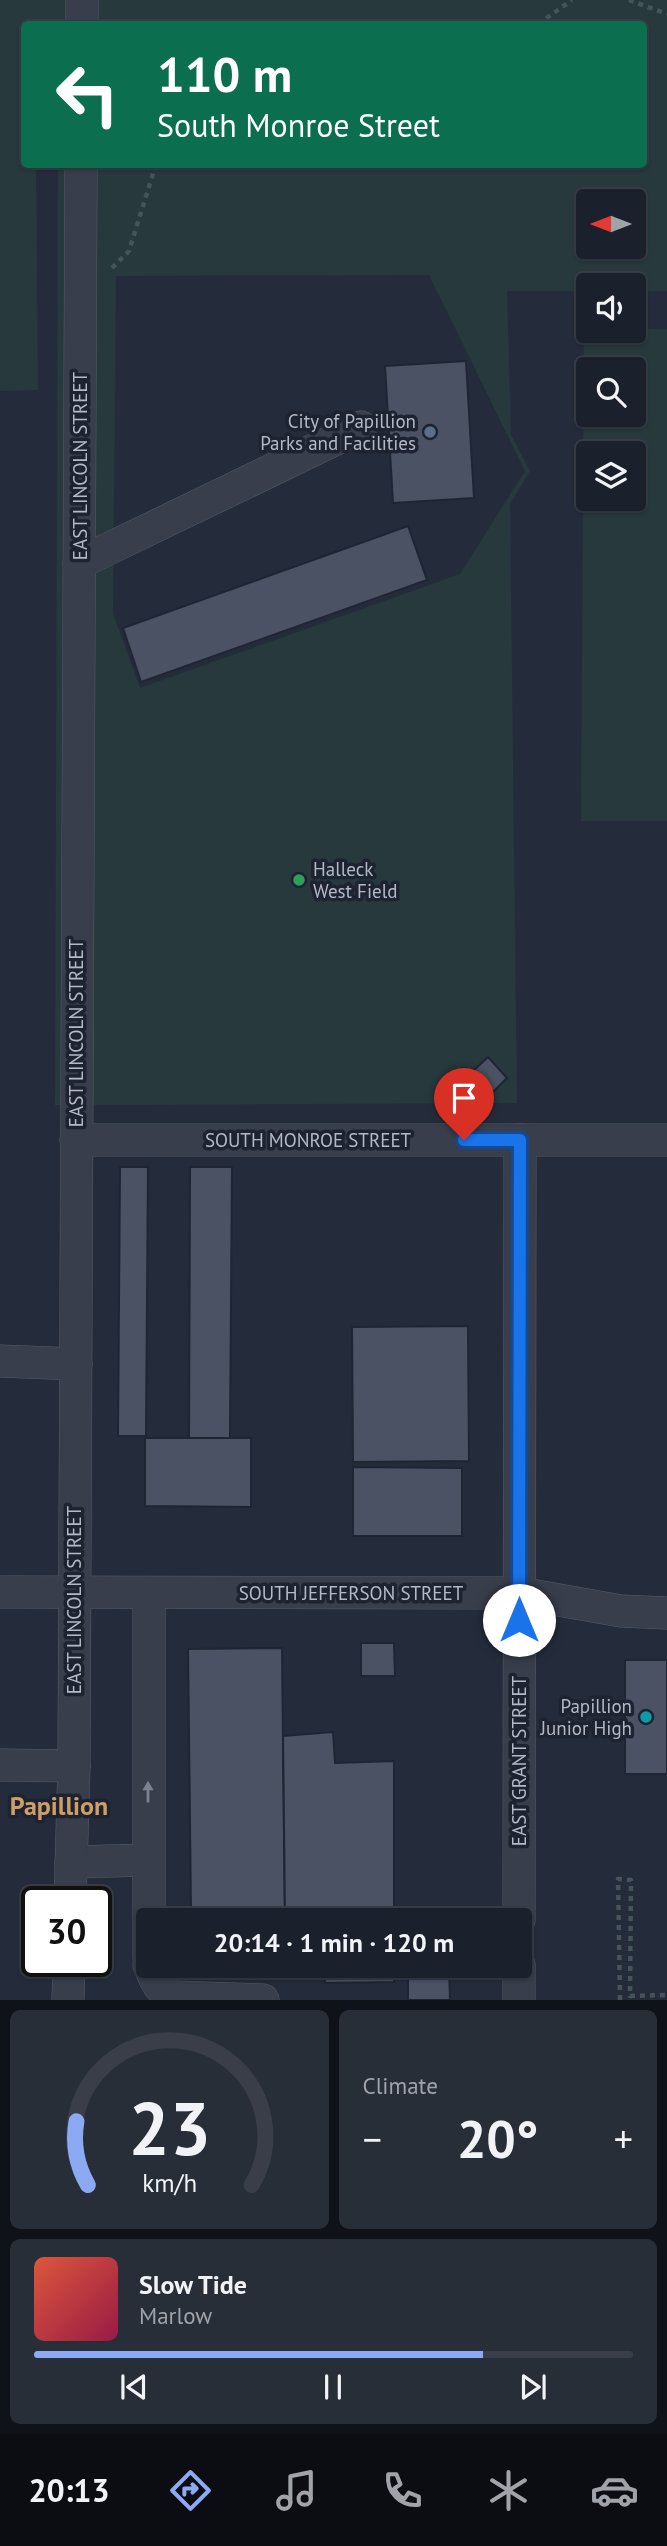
<!DOCTYPE html>
<meta charset="utf-8">
<style>
body{margin:0;font-family:"PT Sans",sans-serif;background:#282e38;color:#f1f3f6;height:100vh;display:flex;flex-direction:column;font-size:26px;white-space:nowrap}
*{box-sizing:border-box;margin:0}
p{font-size:23px;color:#a0a3a9}
.icon{flex:none;width:38px;height:38px;fill:none;stroke:currentColor;stroke-width:2;stroke-linecap:round;stroke-linejoin:round}
.map{position:relative;height:2000px;overflow:hidden}
.panel{display:flex;flex-direction:column;gap:10px;padding:10px;background:#0f1218;flex:1}
.panel>*{flex:none}
.top-card{position:absolute;left:21px;top:21px;width:626px;height:147px;border-radius:7px;box-shadow:0 2px 5px #0004,0 0 0 2px #393e48;background:#0b6e4f;color:#fff;overflow:hidden}
.needle{width:46px;rotate:270deg}
.controls{position:absolute;left:576px;top:189px;display:grid;gap:14px}
.controls a{display:grid;place-items:center;width:70px;height:70px;border-radius:7px;background:#1b212c;box-shadow:0 2px 5px #0004,0 0 0 2px #393e48;font-size:35px}
.speed{position:absolute;left:21px;top:1886px;display:flex;gap:14px;font-size:35px;font-weight:700;text-align:center}
.speed>*{display:grid;place-content:center;width:91px;height:91px;border-radius:50%;background:#1b212c;box-shadow:0 2px 5px #0004,0 0 0 2px #393e48;line-height:1}
.speed .limit{border:4px solid #111;border-radius:10px;background:#fff;color:#111}
.pin{position:absolute;display:grid;place-items:center;width:60px;height:60px;color:#fff;margin:-72px -30px;border-radius:50% 50% 50% 0;rotate:-45deg;box-shadow:0 0 7px #0007}
.pin .icon{rotate:45deg}
.me{position:absolute;width:77px;margin:-38px;rotate:0deg;stroke-linejoin:round;filter:drop-shadow(0 0 5px #0008)}
.turn{display:flex;align-items:center;gap:24px;height:147px;padding:0 21px;font-size:32px}
.turn .icon{width:91px;height:91px;stroke-width:2.5}
.turn b{display:block;font-size:49px;line-height:60px}
.big{font-size:52px;font-weight:600;line-height:1.1}
.panel .card{flex:1;display:flex;flex-direction:column;justify-content:center;gap:10px;min-width:0;padding:0 24px;border-radius:10px;background:#282e38}
.panel .dial{align-items:center;gap:0}
.dial svg{height:182px;overflow:visible;fill:none;stroke:#393e48;stroke-width:7;stroke-linecap:round;text-anchor:middle}
.dial text{fill:#f1f3f6;stroke:none}
.song{display:flex;align-items:center;gap:21px}
.cover{width:84px;height:84px;border-radius:10px;background:linear-gradient(135deg,hsl(10 70% 55%),hsl(340 70% 35%))}
.played{height:7px;border-radius:4px;background:linear-gradient(90deg,#8caaf3 75%,#393e48 75%)}
.keys{display:flex;justify-content:space-around;direction:ltr}
.heat{display:flex;justify-content:space-between;align-items:center;font-size:38px;direction:ltr}
.panel .tiles{flex:1;display:grid;gap:10px;grid-template-columns:1fr 1fr}
.card:last-child{grid-column:span 2}
.trip{position:absolute;left:136px;top:1908px;width:396px;height:70px;border-radius:7px;background:#1b212c;box-shadow:0 2px 5px #0004,0 0 0 2px #393e48;font-weight:600;line-height:70px;text-align:center}
.menu{display:flex;height:112px;justify-content:space-around;align-items:center;background:#0b0d12;color:#a0a3a9}
.menu .icon{width:49px;height:49px}
.menu .current{color:#8caaf3}
.menu b{font-size:32px;color:#f1f3f6}
.map>svg:first-child{display:block}
.green{fill:#27393d;fill-rule:evenodd}
.building{fill:#4a5264;stroke:#1f2532;stroke-width:2}
.lines{fill:none;stroke-linecap:round;stroke-linejoin:round}
.minor-casing{stroke:#565c69;stroke-width:33}
.path{stroke:#445459;stroke-width:4.5;stroke-dasharray:5 5;stroke-linecap:butt}
.minor{stroke:#383e4b;stroke-width:32}
.oneway{fill:#7c828f}
.route-casing{stroke:#114b97;stroke-width:18}
.route{stroke:#1a73e8;stroke-width:12}
.service-dot{fill:#5c6f8a;stroke:#1d2330;stroke-width:2.5}
.leisure-dot{fill:#2e9e5b;stroke:#1d2330;stroke-width:2.5}
.culture-dot{fill:#0f9aa8;stroke:#1d2330;stroke-width:2.5}
.labels{text-anchor:middle;dominant-baseline:central;stroke-width:7;stroke-linejoin:round;paint-order:stroke}
.poi-label{font-size:19px;fill:#b3b9c7;stroke:#1d2330;text-anchor:end}
.street-label{font-size:19px;fill:#b3b9c7;stroke:#1d2330}
.district-label{font-size:26px;font-weight:bold;fill:#cf9e66;stroke:#1d2330}
</style>
<div class="map">
<svg width="667" height="2000" viewBox="0 0 667 2000">
<rect width="100%" height="100%" fill="#242c3b"/>
<g class="green">
<path d="M0 0H667V291H634V285H588V291H507L511 435 530 471 510 504 517 1103 55 1105 58 165 644 164V24H24V164L36 165 38 390 0 391ZM588 201H634V247H588ZM429 275 525 471 460 574 140 688 113 613 116 276Z"/>
<path d="M584 329H667V821H581ZM588 369H634V415H588ZM588 453H634V499H588Z"/>
</g>
<g class="building">
<polygon points="466,361 474,498 393,503 385,366"/>
<polygon points="408,526 427,580 141,682 123,628"/>
<polygon points="488,1057 507,1078 479,1106 458,1085"/>
<polygon points="120,1167 148,1167 146,1436 118,1436"/>
<polygon points="190,1167 232,1167 230,1438 189,1438"/>
<polygon points="468,1326 469,1461 353,1462 352,1327"/>
<polygon points="145,1438 251,1438 251,1507 145,1506"/>
<polygon points="353,1467 462,1468 462,1536 353,1536"/>
<polygon points="361,1643 394,1643 395,1676 361,1676"/>
<polygon points="282,1648 285,1920 161,1920 161,1910 191,1910 188,1649"/>
<rect x="625" y="1660" width="42" height="114"/>
<polygon points="333,1732 335,1763 394,1761 394,1920 285,1920 283,1736"/>
<polygon points="324,1965 394,1965 394,1982 325,1983"/>
<polygon points="408,1965 449,1965 450,2000 408,2000"/>
</g>
<g class="lines">
<defs>
<g id="minor">
<polyline points="82,24 82,0"/>
<polyline points="79,563 361,427"/>
<polyline points="76,1140 667,1140"/>
<polyline points="0,1361 76,1364"/>
<polyline points="0,1592 519,1593 621,1611 667,1613"/>
<polyline points="0,1765 74,1766"/>
<polyline points="71,1862 148,1860"/>
<polyline points="70,1902 74,1766 81,164"/>
<polyline points="519,1920 520,1140"/>
<polyline points="149,1958 149,1593"/>
<path d="M149 1965C155 1980 159 1991 175 1997L263 2000"/>
<polyline points="519,1965 519,2000"/>
<polyline points="68,2000 69,1962"/>
</g>
</defs>
<use href="#minor" class="minor-casing"/>
<g class="path">
<polyline points="629,0 667,14"/>
<polyline points="538,24 572,0"/>
<polyline points="112,268 129,251 156,164"/>
<polyline points="620,2000 618,1879 631,1880 630,1996 667,1995"/>
</g>
<use href="#minor" class="minor"/>
</g>
<defs><path id="oneway-solid" d="M-6-.8H1V-3.2L6.5 0L1 3.2V.8H-6Z" transform="scale(1.75)"/></defs>
<use class="oneway" href="#oneway-solid" transform="translate(148 1792) rotate(-90)"/>
<g class="lines">
<defs>
<polyline id="route" points="464,1140 520,1140 519,1620"/>
</defs>
<use href="#route" class="route-casing"/>
<use href="#route" class="route"/>
</g>
<circle class="service-dot" cx="430" cy="432" r="7"/>
<circle class="leisure-dot" cx="299" cy="880" r="7"/>
<circle class="culture-dot" cx="646" cy="1717" r="7"/>
<g class="labels">
<g class="poi-label">
<text x="416" y="421">City of Papillion<tspan x="416" dy="22">Parks and Facilities</tspan></text>
<text x="313" y="869" text-anchor="start">Halleck<tspan x="313" dy="22">West Field</tspan></text>
<text x="632" y="1706">Papillion<tspan x="632" dy="22">Junior High</tspan></text>
</g>
<g class="street-label">
<text transform="translate(80 466) rotate(-90)">EAST LINCOLN STREET</text>
<text transform="translate(76 1033) rotate(-90)">EAST LINCOLN STREET</text>
<text x="308" y="1140">SOUTH MONROE STREET</text>
<text x="351" y="1593">SOUTH JEFFERSON STREET</text>
<text transform="translate(74 1600) rotate(-90)">EAST LINCOLN STREET</text>
<text transform="translate(519 1761) rotate(-90)">EAST GRANT STREET</text>
</g>
<g class="district-label">
<text x="59" y="1805">Papillion</text>
</g>
</g>
</svg>
<div class="controls">
<a><svg class="needle" viewBox="-14 -14 28 28"><path d="M0-13l5 13h-10z" fill="#e53935"/><path d="M0 13l5-13h-10z" fill="#a0a3a9"/></svg></a>
<a><svg class="icon" aria-label="sound" viewBox="0 0 24 24"><path d="M4 9h4l5-4v14l-5-4H4zM17 9q2 3 0 6"/></svg></a>
<a><svg class="icon" aria-label="search" viewBox="0 0 24 24"><circle cx="10" cy="10" r="6"/><path d="M15 15l6 6"/></svg></a>
<a><svg class="icon" aria-label="layers" viewBox="0 0 24 24"><path d="M12 4l9 5-9 5-9-5zM3 14l9 5 9-5"/></svg></a>
</div>
<div class="speed"><div class="limit">30</div></div>
<div class="pin" style="left:464px;top:1140px;background:#d93025"><svg class="icon" aria-label="arrive" viewBox="0 0 24 24"><path d="M6 21V4h12l-3 4 3 4H6"/></svg></div>
<svg class="me" style="left:519px;top:1620px" viewBox="-20 -20 40 40"><circle r="19" fill="#fff"/><path d="M0-13L10 11 0 6-10 11z" fill="#1a73e8"/></svg>
<div class="trip">20:14 · 1 min · 120 m</div>
<div class="top-card">
<div class="turn"><svg class="icon" aria-label="left" viewBox="0 0 24 24"><path d="M17 20v-9H6M10 6l-5 5 5 5"/></svg><div><b>110 m</b>South Monroe Street</div></div>
</div>
</div>
<section class="panel">
<div class="tiles">
<div class="card dial"><svg viewBox="0 0 100 80">
<path d="M14 69A42 42 0 1 1 86 69"/>
<path d="M14 69A42 42 0 0 1 9 41" stroke="#8caaf3"/>
<text x="50" y="56" font-size="32" font-weight="700">23</text>
<text x="50" y="72" font-size="11">km/h</text>
</svg></div>
<div class="card"><p>Climate</p>
<div class="heat"><a>−</a><b class="big">20°</b><a>+</a></div>
</div>
<div class="card">
<div class="song"><i class="cover"></i><div><b>Slow Tide</b><p>Marlow</p></div></div>
<div class="played"></div>
<div class="keys"><svg class="icon" aria-label="previous" viewBox="0 0 24 24"><path d="M18 5L8 12l10 7zM5 5v14"/></svg><svg class="icon" aria-label="pause" viewBox="0 0 24 24"><path d="M8 5v14M16 5v14"/></svg><svg class="icon" aria-label="next" viewBox="0 0 24 24"><path d="M6 5l10 7-10 7zM19 5v14"/></svg></div>
</div>
</div>
</section>
<nav class="menu">
<b>20:13</b>
<svg class="icon current" aria-label="directions" viewBox="0 0 24 24"><path d="M12 3l9 9-9 9-9-9zM9 14v-3h6M13 9l2 2-2 2"/></svg>
<svg class="icon" aria-label="music" viewBox="0 0 24 24"><path d="M9 18V5l10-2v13"/><circle cx="6" cy="18" r="3"/><circle cx="16" cy="16" r="3"/></svg>
<svg class="icon" aria-label="phone" viewBox="0 0 24 24"><path d="M5 4h4l2 5-3 2q2 4 5 5l2-3 5 2v4C11 20 4 13 5 4z"/></svg>
<svg class="icon" aria-label="climate" viewBox="0 0 24 24"><path d="M12 3v18M4 7l16 10M4 17L20 7"/></svg>
<svg class="icon" aria-label="car" viewBox="0 0 24 24"><path d="M5 17H2v-5l4-1 3-4h7l3 4 3 1v5h-3M9 17h6M6 11h13"/><circle cx="7" cy="17" r="2"/><circle cx="17" cy="17" r="2"/></svg>
</nav>
